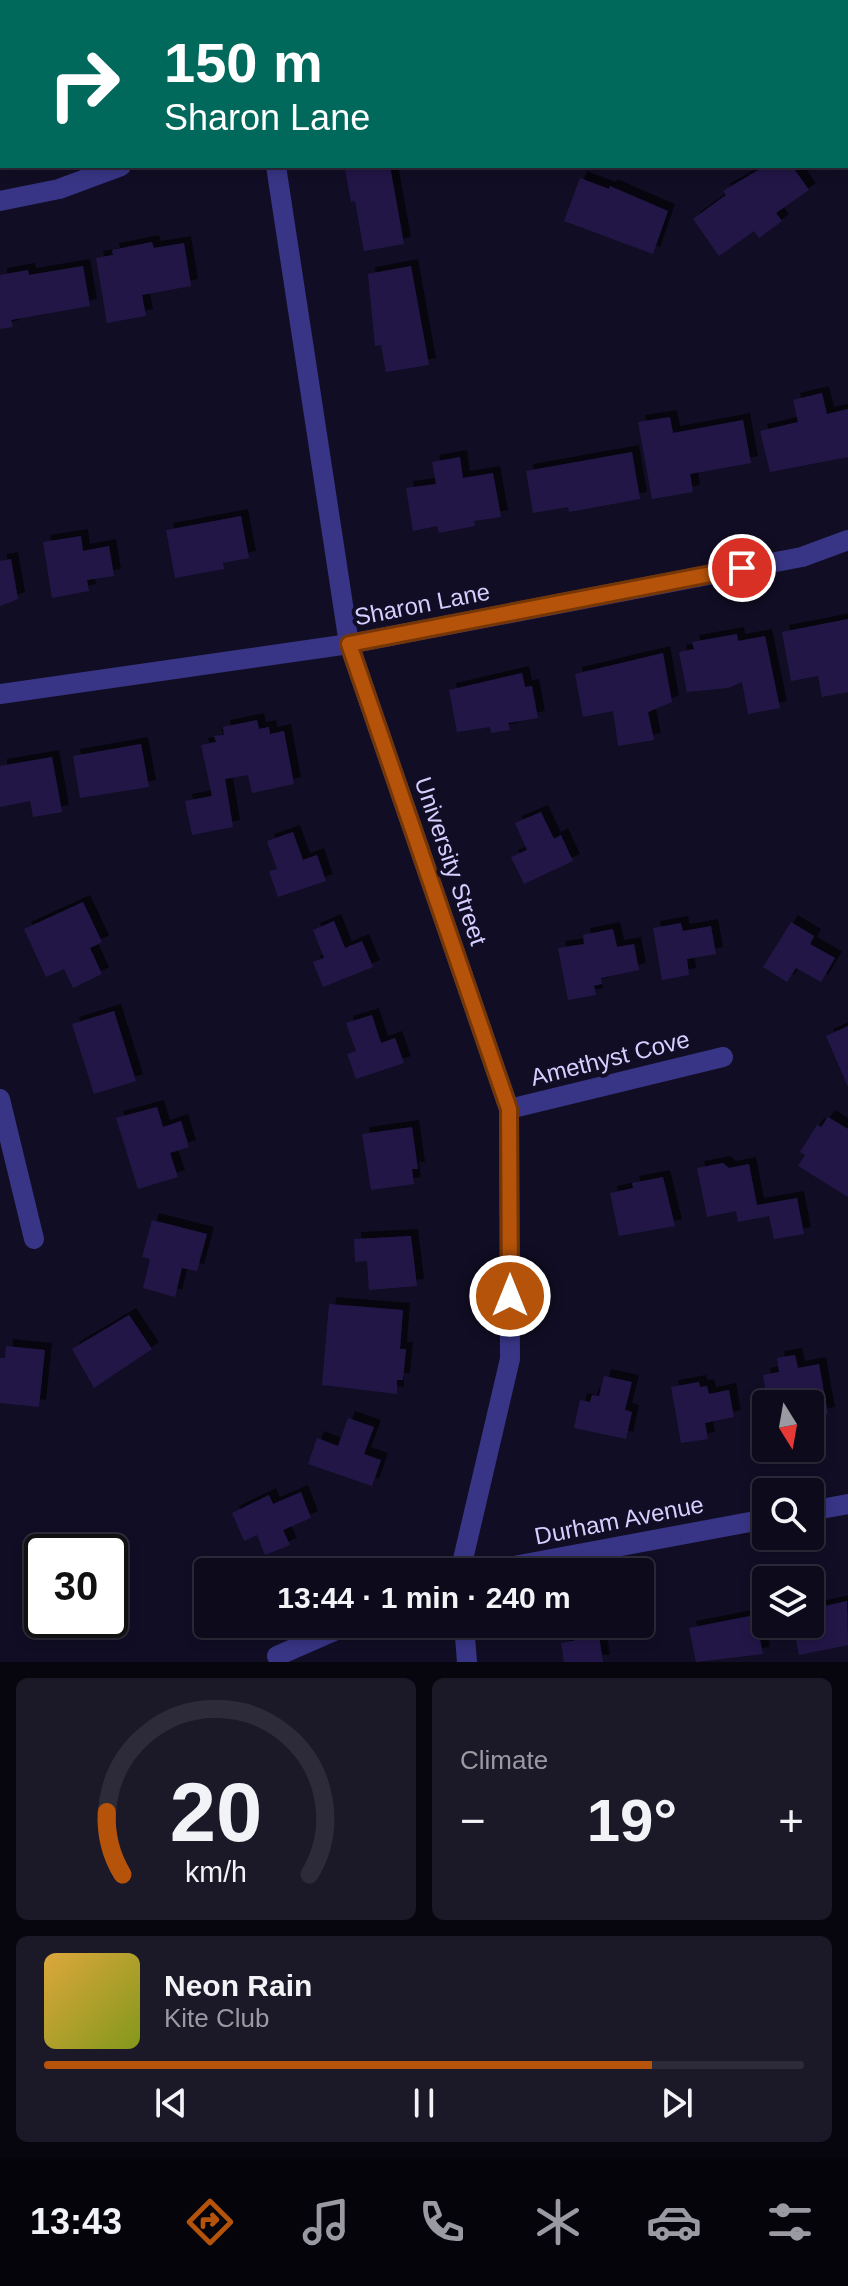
<!DOCTYPE html>
<meta charset="utf-8">
<style>
body{margin:0;font-family:Arial,sans-serif;background:#1b1828;color:#f1f3f6;height:100vh;display:flex;flex-direction:column;font-size:30px;white-space:nowrap}
*{box-sizing:border-box;margin:0}
p{font-size:26px;color:#9a9aa3}
.icon{flex:none;width:44px;height:44px;fill:none;stroke:currentColor;stroke-width:2;stroke-linecap:round;stroke-linejoin:round}
.map{position:relative;height:1662px;overflow:hidden}
.panel{display:flex;flex-direction:column;gap:16px;padding:16px;background:#07060f;flex:1}
.panel>*{flex:none}
.banner{position:absolute;left:0px;top:0px;width:848px;height:168px;box-shadow:0 4px 12px #0003,0 0 0 2px #2d2b3a;background:#00695c;color:#fff;overflow:hidden}
.needle{width:52px;rotate:169deg}
.fabs{position:absolute;left:752px;top:1390px;display:grid;gap:16px}
.fabs a{display:grid;place-items:center;width:72px;height:72px;border-radius:8px;background:#0d0a1b;box-shadow:0 4px 12px #0003,0 0 0 2px #2d2b3a;font-size:40px}
.speed{position:absolute;left:24px;top:1534px;display:flex;gap:16px;font-size:40px;font-weight:700;text-align:center}
.speed>*{display:grid;place-content:center;width:104px;height:104px;border-radius:50%;background:#0d0a1b;box-shadow:0 4px 12px #0003,0 0 0 2px #2d2b3a;line-height:1}
.speed .limit{border:4px solid #111;border-radius:12px;background:#fff;color:#111}
.pin{position:absolute;display:grid;place-items:center;width:68px;height:68px;color:#fff;margin:-34px;border:4px solid #fff;border-radius:50%;box-shadow:0 2px 8px #0007}
.me{position:absolute;width:88px;margin:-44px;rotate:0deg;stroke-linejoin:round;filter:drop-shadow(0 0 6px #0008)}
.turn{display:flex;align-items:center;gap:28px;height:168px;padding:0 32px;font-size:36px}
.turn .icon{width:104px;height:104px;stroke-width:2.5}
.turn b{display:block;font-size:56px;line-height:68px}
.big{font-size:60px;font-weight:700;line-height:1.1}
.panel .card{flex:1;display:flex;flex-direction:column;justify-content:center;gap:12px;min-width:0;padding:0 28px;border-radius:12px;background:#1b1828}
.panel .dial{align-items:center;gap:0}
.dial svg{height:208px;overflow:visible;fill:none;stroke:#2d2b3a;stroke-width:7;stroke-linecap:round;text-anchor:middle}
.dial text{fill:#f1f3f6;stroke:none}
.song{display:flex;align-items:center;gap:24px}
.cover{width:96px;height:96px;border-radius:12px;background:linear-gradient(135deg,hsl(40 70% 55%),hsl(70 70% 35%))}
.played{height:8px;border-radius:4px;background:linear-gradient(90deg,#b45309 80%,#2d2b3a 80%)}
.keys{display:flex;justify-content:space-around;direction:ltr}
.heat{display:flex;justify-content:space-between;align-items:center;font-size:44px;direction:ltr}
.panel .tiles{flex:1;display:grid;gap:16px;grid-template-columns:1fr 1fr}
.card:last-child{grid-column:span 2}
.trip{position:absolute;left:194px;top:1558px;width:460px;height:80px;border-radius:8px;background:#0d0a1b;box-shadow:0 4px 12px #0003,0 0 0 2px #2d2b3a;font-weight:700;line-height:80px;text-align:center}
.tab-bar{display:flex;height:128px;justify-content:space-around;align-items:center;background:#05040b;color:#9a9aa3}
.tab-bar .icon{width:56px;height:56px}
.tab-bar .active{color:#b45309}
.tab-bar b{font-size:36px;color:#f1f3f6}
.map>svg:first-child{display:block}
.building{fill:#211846;filter:url(#shadow)}
.lines{fill:none;stroke-linecap:round;stroke-linejoin:round}
.minor{stroke:#383586;stroke-width:20}
.route-casing{stroke:#753606;stroke-width:20}
.route{stroke:#b45309;stroke-width:14}
.labels{text-anchor:middle;dominant-baseline:central;stroke-width:8;stroke-linejoin:round;paint-order:stroke}
.street-label{font-size:24px;fill:#d5cfff;stroke:#110d24}
</style>
<div class="map">
<svg width="848" height="1662" viewBox="0 0 848 1662">
<defs>
<filter id="shadow"><feDropShadow dx="7" dy="-7" stdDeviation="0" flood-color="#0009"/></filter>
</defs>
<rect width="100%" height="100%" fill="#110d24"/>
<g class="building">
<polygon points="348,166 390,166 404,244 364,251 355,201 351,202 345,170"/>
<polygon points="765,166 792,166 809,190 776,213 782,221 759,238 754,231 719,256 693,219 726,195 723,191"/>
<polygon points="580,178 609,189 610,186 668,211 653,254 564,221"/>
<polygon points="152,242 154,248 184,243 191,286 142,295 146,316 107,323 96,258 113,255 112,250"/>
<polygon points="83,266 90,306 11,320 13,327 0,329 0,275 28,270 29,275"/>
<polygon points="411,266 429,365 386,372 381,345 375,346 368,274"/>
<polygon points="822,393 827,414 848,409 848,457 770,472 760,431 798,422 793,400"/>
<polygon points="670,417 673,433 743,420 751,463 690,474 693,492 652,499 638,422"/>
<polygon points="632,452 640,499 569,512 568,507 533,513 526,471"/>
<polygon points="460,457 463,478 493,473 501,517 474,521 475,526 439,533 437,526 413,531 406,488 436,484 432,462"/>
<polygon points="241,516 249,558 223,563 224,569 175,578 166,530"/>
<polygon points="81,536 83,551 109,546 114,576 87,580 89,591 52,598 43,542"/>
<polygon points="11,559 18,599 0,606 0,561"/>
<polygon points="848,619 848,692 822,697 818,676 791,681 782,632"/>
<polygon points="737,634 738,641 765,636 780,708 748,714 742,682 728,688 687,692 679,652 694,649 692,642"/>
<polygon points="663,653 672,702 648,712 654,740 618,746 613,711 583,717 575,674"/>
<polygon points="522,673 525,687 532,686 538,718 508,723 510,730 491,733 490,727 457,732 449,690"/>
<polygon points="257,720 259,729 269,727 270,734 284,731 294,784 252,793 248,775 225,779 233,827 192,835 185,801 212,796 201,745 216,742 214,736 224,735 223,727"/>
<polygon points="141,744 149,787 80,798 73,756"/>
<polygon points="52,757 62,812 33,817 30,801 0,807 0,766"/>
<polygon points="541,812 554,839 561,835 573,861 524,884 511,857 527,850 515,823"/>
<polygon points="293,832 303,860 317,855 326,881 278,897 269,871 277,869 267,841"/>
<polygon points="83,902 102,942 90,948 102,974 73,988 64,969 46,977 24,929"/>
<polygon points="334,921 345,948 362,941 373,967 323,987 313,962 324,958 313,930"/>
<polygon points="791,922 814,936 810,944 835,958 821,982 796,968 787,982 763,967"/>
<polygon points="681,923 683,931 711,926 716,954 687,959 689,975 662,980 653,928"/>
<polygon points="613,929 617,947 634,944 639,970 601,978 602,984 594,986 596,995 568,1000 558,948 584,944 583,935"/>
<polygon points="114,1011 136,1081 94,1094 72,1024"/>
<polygon points="372,1015 381,1043 395,1038 404,1063 356,1079 347,1054 356,1051 346,1023"/>
<polygon points="848,1026 848,1087 826,1036"/>
<polygon points="157,1107 163,1127 181,1121 189,1147 170,1153 178,1177 138,1189 116,1118"/>
<polygon points="828,1117 848,1129 848,1197 798,1166 805,1155 800,1152 817,1125 821,1127"/>
<polygon points="412,1127 418,1169 412,1169 414,1184 371,1190 362,1134"/>
<polygon points="723,1163 729,1168 749,1164 757,1205 797,1198 804,1234 774,1239 769,1216 738,1222 736,1211 707,1217 697,1168"/>
<polygon points="663,1177 675,1226 619,1236 610,1193 633,1188 632,1183"/>
<polygon points="152,1220 207,1234 197,1271 182,1268 175,1297 143,1288 150,1259 142,1257"/>
<polygon points="411,1236 417,1286 369,1290 367,1261 355,1262 354,1239"/>
<polygon points="329,1304 403,1310 400,1349 406,1349 403,1380 397,1380 397,1394 322,1385"/>
<polygon points="129,1315 152,1349 94,1388 72,1349"/>
<polygon points="6,1346 45,1350 39,1407 0,1403 0,1358 5,1358"/>
<polygon points="795,1355 798,1368 819,1364 828,1414 810,1417 810,1404 768,1404 763,1375 779,1372 777,1358"/>
<polygon points="604,1376 632,1382 625,1410 632,1412 626,1439 574,1428 580,1400 590,1402 592,1395 599,1396"/>
<polygon points="699,1382 700,1387 707,1386 709,1394 729,1390 734,1417 705,1423 708,1439 681,1443 671,1387"/>
<polygon points="348,1418 374,1427 364,1454 381,1460 372,1486 308,1464 317,1438 338,1446"/>
<polygon points="301,1492 311,1518 283,1530 290,1545 265,1555 257,1535 244,1541 232,1513 269,1495 273,1504"/>
<polygon points="847,1601 848,1645 799,1655 793,1624 810,1624 810,1613 817,1612 816,1608"/>
<polygon points="755,1615 763,1654 696,1662 689,1628"/>
<polygon points="599,1636 603,1662 564,1662 561,1643"/>
</g>
<g class="lines">
<g class="minor">
<polyline points="246,0 246,2"/>
<polyline points="623,0 625,2"/>
<polyline points="456,2 459,0"/>
<polyline points="276,166 349,644 509,1109 510,1359 460,1572"/>
<polyline points="0,201 59,189 121,166"/>
<polyline points="0,694 349,644 802,557 848,540"/>
<polyline points="0,1099 34,1239"/>
<polyline points="509,1109 723,1057"/>
<polyline points="810,1511 848,1504"/>
<polyline points="482,1572 766,1519"/>
<polyline points="464,1624 467,1662"/>
<polyline points="277,1656 350,1624"/>
</g>
</g>
<g class="lines">
<defs>
<polyline id="route" points="510,1296 509,1109 349,644 742,568"/>
</defs>
<use href="#route" class="route-casing"/>
<use href="#route" class="route"/>
</g>
<g class="labels">
<g class="street-label">
<text transform="translate(422 604) rotate(-11)">Sharon Lane</text>
<text transform="translate(451 861) rotate(71)">University Street</text>
<text transform="translate(610 1058) rotate(-14)">Amethyst Cove</text>
<text transform="translate(619 1520) rotate(-11)">Durham Avenue</text>
</g>
</g>
</svg>
<div class="fabs">
<a><svg class="needle" viewBox="-14 -14 28 28"><path d="M0-13l5 13h-10z" fill="#e53935"/><path d="M0 13l5-13h-10z" fill="#9a9aa3"/></svg></a>
<a><svg class="icon" aria-label="search" viewBox="0 0 24 24"><circle cx="10" cy="10" r="6"/><path d="M15 15l6 6"/></svg></a>
<a><svg class="icon" aria-label="layers" viewBox="0 0 24 24"><path d="M12 4l9 5-9 5-9-5zM3 14l9 5 9-5"/></svg></a>
</div>
<div class="speed"><div class="limit">30</div></div>
<div class="pin" style="left:742px;top:568px;background:#d93025"><svg class="icon" aria-label="arrive" viewBox="0 0 24 24"><path d="M6 21V4h12l-3 4 3 4H6"/></svg></div>
<svg class="me" style="left:510px;top:1296px" viewBox="-20 -20 40 40"><circle r="17" fill="#b45309" stroke="#fff" stroke-width="3"/><path d="M0-11L8 9 0 5-8 9z" fill="#fff"/></svg>
<div class="trip">13:44 · 1 min · 240 m</div>
<div class="banner">
<div class="turn"><svg class="icon" aria-label="right" viewBox="0 0 24 24"><path d="M7 20v-9h11M14 6l5 5-5 5"/></svg><div><b>150 m</b>Sharon Lane</div></div>
</div>
</div>
<section class="panel">
<div class="tiles">
<div class="card dial"><svg viewBox="0 0 100 80">
<path d="M14 69A42 42 0 1 1 86 69"/>
<path d="M14 69A42 42 0 0 1 8 45" stroke="#b45309"/>
<text x="50" y="56" font-size="32" font-weight="700">20</text>
<text x="50" y="72" font-size="11">km/h</text>
</svg></div>
<div class="card"><p>Climate</p>
<div class="heat"><a>−</a><b class="big">19°</b><a>+</a></div>
</div>
<div class="card">
<div class="song"><i class="cover"></i><div><b>Neon Rain</b><p>Kite Club</p></div></div>
<div class="played"></div>
<div class="keys"><svg class="icon" aria-label="previous" viewBox="0 0 24 24"><path d="M18 5L8 12l10 7zM5 5v14"/></svg><svg class="icon" aria-label="pause" viewBox="0 0 24 24"><path d="M8 5v14M16 5v14"/></svg><svg class="icon" aria-label="next" viewBox="0 0 24 24"><path d="M6 5l10 7-10 7zM19 5v14"/></svg></div>
</div>
</div>
</section>
<nav class="tab-bar">
<b>13:43</b>
<svg class="icon active" aria-label="directions" viewBox="0 0 24 24"><path d="M12 3l9 9-9 9-9-9zM9 14v-3h6M13 9l2 2-2 2"/></svg>
<svg class="icon" aria-label="music" viewBox="0 0 24 24"><path d="M9 18V5l10-2v13"/><circle cx="6" cy="18" r="3"/><circle cx="16" cy="16" r="3"/></svg>
<svg class="icon" aria-label="phone" viewBox="0 0 24 24"><path d="M5 4h4l2 5-3 2q2 4 5 5l2-3 5 2v4C11 20 4 13 5 4z"/></svg>
<svg class="icon" aria-label="climate" viewBox="0 0 24 24"><path d="M12 3v18M4 7l16 10M4 17L20 7"/></svg>
<svg class="icon" aria-label="car" viewBox="0 0 24 24"><path d="M5 17H2v-5l4-1 3-4h7l3 4 3 1v5h-3M9 17h6M6 11h13"/><circle cx="7" cy="17" r="2"/><circle cx="17" cy="17" r="2"/></svg>
<svg class="icon" aria-label="filters" viewBox="0 0 24 24"><path d="M4 7h16M4 17h16"/><circle cx="9" cy="7" r="2"/><circle cx="15" cy="17" r="2"/></svg>
</nav>
